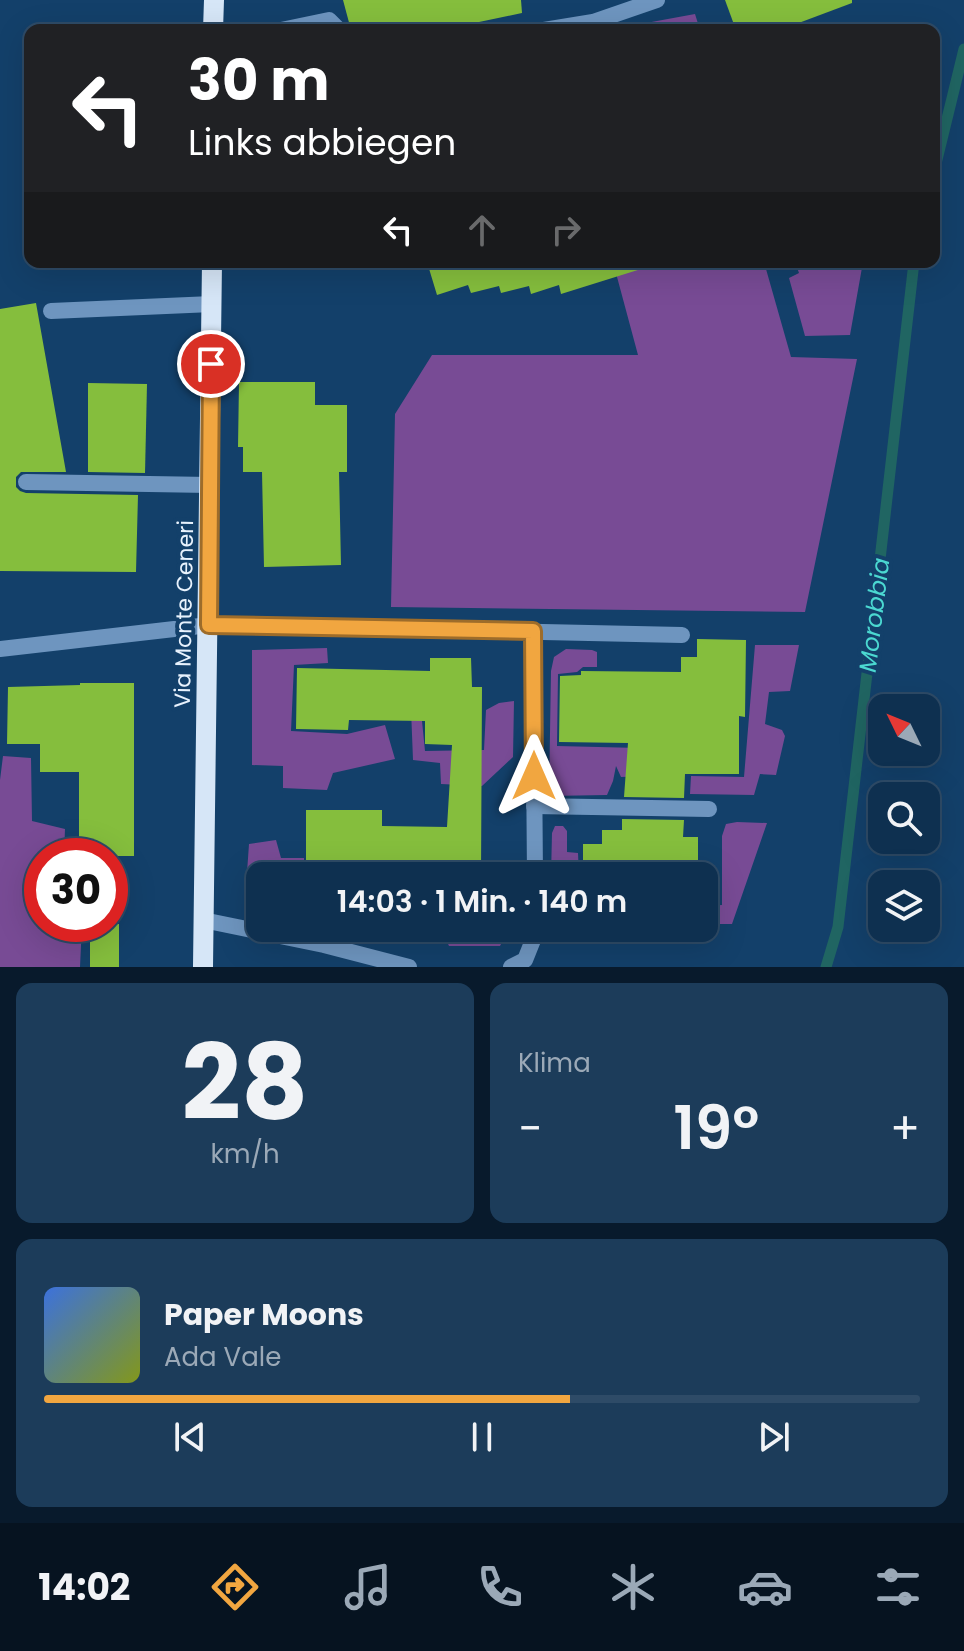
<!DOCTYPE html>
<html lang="de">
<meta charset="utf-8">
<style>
body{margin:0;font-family:Poppins,sans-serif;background:#1c3c5a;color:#f1f3f6;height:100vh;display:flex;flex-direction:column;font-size:30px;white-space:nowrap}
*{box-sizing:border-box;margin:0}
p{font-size:26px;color:#9ba9b7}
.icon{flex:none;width:44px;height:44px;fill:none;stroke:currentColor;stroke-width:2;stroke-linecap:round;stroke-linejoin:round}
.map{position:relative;height:967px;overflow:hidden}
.details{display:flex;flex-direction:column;gap:16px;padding:16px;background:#081a2c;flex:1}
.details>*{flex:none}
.hud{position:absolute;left:24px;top:24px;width:916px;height:244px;border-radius:16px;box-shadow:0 8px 32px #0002,0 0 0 2px #2e4b67;background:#202124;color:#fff;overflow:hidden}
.needle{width:52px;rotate:313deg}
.controls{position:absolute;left:868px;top:694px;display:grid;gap:16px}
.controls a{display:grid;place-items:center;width:72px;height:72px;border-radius:16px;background:#0e3050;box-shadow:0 8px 32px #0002,0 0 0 2px #2e4b67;font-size:40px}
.speed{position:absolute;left:24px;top:838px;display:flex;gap:16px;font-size:40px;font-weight:700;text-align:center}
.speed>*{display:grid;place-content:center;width:104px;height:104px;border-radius:50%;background:#0e3050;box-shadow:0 8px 32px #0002,0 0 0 2px #2e4b67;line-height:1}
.speed .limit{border:12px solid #d22;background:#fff;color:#111}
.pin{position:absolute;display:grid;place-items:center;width:68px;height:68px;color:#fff;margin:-34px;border:4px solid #fff;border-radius:50%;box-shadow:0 2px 8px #0007}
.me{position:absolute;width:88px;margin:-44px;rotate:0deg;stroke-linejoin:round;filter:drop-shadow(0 0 6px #0008)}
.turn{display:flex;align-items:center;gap:28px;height:168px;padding:0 32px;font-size:36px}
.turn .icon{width:104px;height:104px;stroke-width:2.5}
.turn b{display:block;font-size:56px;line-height:68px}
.lanes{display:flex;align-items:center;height:76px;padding:0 32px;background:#0003;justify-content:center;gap:40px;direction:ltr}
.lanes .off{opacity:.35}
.big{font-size:60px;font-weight:600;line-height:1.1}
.details .widget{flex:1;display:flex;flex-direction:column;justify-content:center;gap:12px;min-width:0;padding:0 28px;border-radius:16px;background:#1c3c5a}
.details .dial{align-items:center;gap:0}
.dial b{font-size:104px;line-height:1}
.song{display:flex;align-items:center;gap:24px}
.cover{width:96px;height:96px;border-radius:12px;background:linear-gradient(135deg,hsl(220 70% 55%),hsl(70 70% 35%))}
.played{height:8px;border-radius:4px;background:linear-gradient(90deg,#f1a640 60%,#2e4b67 60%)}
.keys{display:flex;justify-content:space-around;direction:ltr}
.heat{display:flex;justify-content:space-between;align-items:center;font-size:44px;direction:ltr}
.details .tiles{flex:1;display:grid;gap:16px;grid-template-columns:1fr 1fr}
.widget:last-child{grid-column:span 2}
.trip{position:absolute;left:246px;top:862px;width:472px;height:80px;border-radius:16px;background:#0e3050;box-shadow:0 8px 32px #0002,0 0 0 2px #2e4b67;font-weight:600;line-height:80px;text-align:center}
.dock{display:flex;height:128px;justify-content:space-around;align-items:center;background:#061320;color:#9ba9b7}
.dock .icon{width:56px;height:56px}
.dock .current{color:#f1a640}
.dock b{font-size:36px;color:#f1f3f6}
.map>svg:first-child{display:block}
.green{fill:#784b95}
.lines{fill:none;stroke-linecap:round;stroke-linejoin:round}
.stream{stroke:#206562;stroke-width:11}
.building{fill:#85be3d}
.lane{stroke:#6e95bf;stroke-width:16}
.street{stroke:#6e95bf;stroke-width:16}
.primary{stroke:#d6e6f7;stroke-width:20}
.route-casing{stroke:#9d6c2a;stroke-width:20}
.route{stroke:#f1a640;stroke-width:14}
.labels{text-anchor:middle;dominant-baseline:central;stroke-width:8;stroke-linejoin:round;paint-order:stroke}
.street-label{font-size:22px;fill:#e8f2fd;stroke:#13406a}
.water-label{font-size:24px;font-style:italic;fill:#4bd8d1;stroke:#13406a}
</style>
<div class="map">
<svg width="964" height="967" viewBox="0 0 964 967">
<rect width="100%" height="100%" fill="#13406a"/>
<g class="green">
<polygon points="695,14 700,30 608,30"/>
<polygon points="613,262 764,262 791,357 857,359 805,612 391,607 395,414 432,355 638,355"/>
<polygon points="795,262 863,262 850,335 805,336 789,278 799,273"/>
<polygon points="755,645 799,645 790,691 769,692 765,724 782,730 785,736 776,775 760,774 754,795 690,794 691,776 744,777"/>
<polygon points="327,648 328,663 294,665 291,731 347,734 385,725 395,759 333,773 327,790 283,788 283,766 252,765 252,650"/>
<polygon points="566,649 592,650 597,652 597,667 583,667 577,672 558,674 557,746 640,748 646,776 621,777 616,766 613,781 607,795 549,796 551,671 554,657"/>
<polygon points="514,701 513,757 482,786 441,784 440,763 413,760 411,709 421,711 425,751 484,750 486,710 499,703"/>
<polygon points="3,756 31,758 32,821 65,829 64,856 42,856 42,924 82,924 80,967 0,967 0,780"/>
<polygon points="737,822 767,823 732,924 704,924 704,906 722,905 722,836 726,824"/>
<polygon points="555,826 563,826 567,831 567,852 578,853 579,876 551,876 552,833"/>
<polygon points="276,840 281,858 304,858 304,876 260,876 260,911 246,907 245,901 249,844"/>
<polygon points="479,928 501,928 501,930 506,934 500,946 449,946 444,935 478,931"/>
</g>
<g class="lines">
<g class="stream">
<polyline points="934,172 964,49"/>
<polyline points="826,967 838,927 914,262"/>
</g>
</g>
<g class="building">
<polygon points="343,0 521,0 522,13 441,30 351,30"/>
<polygon points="725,0 852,0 852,3 780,30 736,30"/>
<polygon points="427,262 640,262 641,269 561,294 559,285 531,294 529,286 501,293 499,286 471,293 468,285 437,295"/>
<polygon points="36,303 66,472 21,472 16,477 16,487 20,491 26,493 138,495 136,572 0,571 0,309"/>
<polygon points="239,382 315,382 315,405 347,405 347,472 339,472 341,565 264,567 262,472 243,472 243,447 238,447"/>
<polygon points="88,383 147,384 145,473 88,472"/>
<polygon points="697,639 746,640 745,717 739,716 739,774 685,774 684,798 624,797 628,743 559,742 560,676 581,675 581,671 681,672 681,657 697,657"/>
<polygon points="430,658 471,658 472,687 482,687 481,876 306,876 306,810 382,810 382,826 447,827 452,745 425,744 425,721 349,720 348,730 296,729 297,668 430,671"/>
<polygon points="80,683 134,683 134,856 79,856 79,772 40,772 40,744 7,744 8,687 80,685"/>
<polygon points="622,819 684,820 683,837 698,837 698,876 583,876 583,844 602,844 602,830 622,830"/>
<rect x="90" y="924" width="29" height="43"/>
</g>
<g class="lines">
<g class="lane">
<polyline points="51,311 212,304"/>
<polyline points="26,482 210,485"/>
<polyline points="534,806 709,809"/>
</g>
<g class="street">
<polyline points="281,30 329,20 339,30"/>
<polyline points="544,30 593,22 657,0"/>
<polyline points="533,631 535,876"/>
<polyline points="0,649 209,625 682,635"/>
<polyline points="203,920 324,945 409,967"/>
<polyline points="511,967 525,960 535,935 535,928"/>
</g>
<g class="primary">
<polyline points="213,30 214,0"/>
<polyline points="203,967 212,262"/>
</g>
</g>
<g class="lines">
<defs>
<polyline id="route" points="211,364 209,625 533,631 534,776"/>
</defs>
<use href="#route" class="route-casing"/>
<use href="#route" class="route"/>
</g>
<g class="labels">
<g class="street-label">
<text transform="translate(184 614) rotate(-89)">Via Monte Ceneri</text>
</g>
<g class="water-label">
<text transform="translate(874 615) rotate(-83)">Morobbia</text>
</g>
</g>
</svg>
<div class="controls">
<a><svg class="needle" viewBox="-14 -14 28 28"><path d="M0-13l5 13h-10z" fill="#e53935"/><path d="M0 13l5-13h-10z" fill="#9ba9b7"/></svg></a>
<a><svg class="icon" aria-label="search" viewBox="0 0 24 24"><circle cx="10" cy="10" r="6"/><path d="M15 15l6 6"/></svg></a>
<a><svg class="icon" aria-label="layers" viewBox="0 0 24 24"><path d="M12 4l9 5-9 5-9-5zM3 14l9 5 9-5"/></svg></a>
</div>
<div class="speed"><div class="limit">30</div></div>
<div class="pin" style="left:211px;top:364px;background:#d93025"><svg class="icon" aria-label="arrive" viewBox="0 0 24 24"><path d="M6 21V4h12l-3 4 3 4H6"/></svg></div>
<svg class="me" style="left:534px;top:776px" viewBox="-20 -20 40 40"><path d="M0-17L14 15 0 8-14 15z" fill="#f1a640" stroke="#fff" stroke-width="4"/></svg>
<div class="trip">14:03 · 1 Min. · 140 m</div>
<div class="hud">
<div class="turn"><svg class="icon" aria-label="left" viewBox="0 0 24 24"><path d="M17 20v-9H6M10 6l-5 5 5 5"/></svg><div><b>30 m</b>Links abbiegen</div></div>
<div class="lanes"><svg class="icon" aria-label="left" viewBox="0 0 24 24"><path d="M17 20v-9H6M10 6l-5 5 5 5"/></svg><svg class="icon off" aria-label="ahead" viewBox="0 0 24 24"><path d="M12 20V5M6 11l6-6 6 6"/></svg><svg class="icon off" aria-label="right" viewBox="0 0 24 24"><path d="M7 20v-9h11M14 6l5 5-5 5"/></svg></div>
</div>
</div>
<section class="details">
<div class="tiles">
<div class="widget dial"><b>28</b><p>km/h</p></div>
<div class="widget"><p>Klima</p>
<div class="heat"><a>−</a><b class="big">19°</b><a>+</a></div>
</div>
<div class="widget">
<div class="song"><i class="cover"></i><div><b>Paper Moons</b><p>Ada Vale</p></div></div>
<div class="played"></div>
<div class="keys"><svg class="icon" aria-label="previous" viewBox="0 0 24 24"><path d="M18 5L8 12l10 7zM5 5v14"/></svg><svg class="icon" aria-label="pause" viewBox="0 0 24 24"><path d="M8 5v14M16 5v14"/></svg><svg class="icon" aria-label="next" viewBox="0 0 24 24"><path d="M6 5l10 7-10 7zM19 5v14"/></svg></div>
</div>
</div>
</section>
<nav class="dock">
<b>14:02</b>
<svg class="icon current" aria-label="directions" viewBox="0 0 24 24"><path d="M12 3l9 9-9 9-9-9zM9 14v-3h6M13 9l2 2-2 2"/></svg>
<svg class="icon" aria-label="music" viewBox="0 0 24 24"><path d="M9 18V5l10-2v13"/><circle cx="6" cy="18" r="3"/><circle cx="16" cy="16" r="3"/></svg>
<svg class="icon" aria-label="phone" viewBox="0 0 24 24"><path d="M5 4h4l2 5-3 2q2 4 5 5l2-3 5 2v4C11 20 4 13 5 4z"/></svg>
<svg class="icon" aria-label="climate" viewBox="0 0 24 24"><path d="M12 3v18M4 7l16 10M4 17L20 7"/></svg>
<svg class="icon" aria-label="car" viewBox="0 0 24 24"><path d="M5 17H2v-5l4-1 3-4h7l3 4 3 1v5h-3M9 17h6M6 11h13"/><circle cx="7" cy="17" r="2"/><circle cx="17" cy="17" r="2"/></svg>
<svg class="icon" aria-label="filters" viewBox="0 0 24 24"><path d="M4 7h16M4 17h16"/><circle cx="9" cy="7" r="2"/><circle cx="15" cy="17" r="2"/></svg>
</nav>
